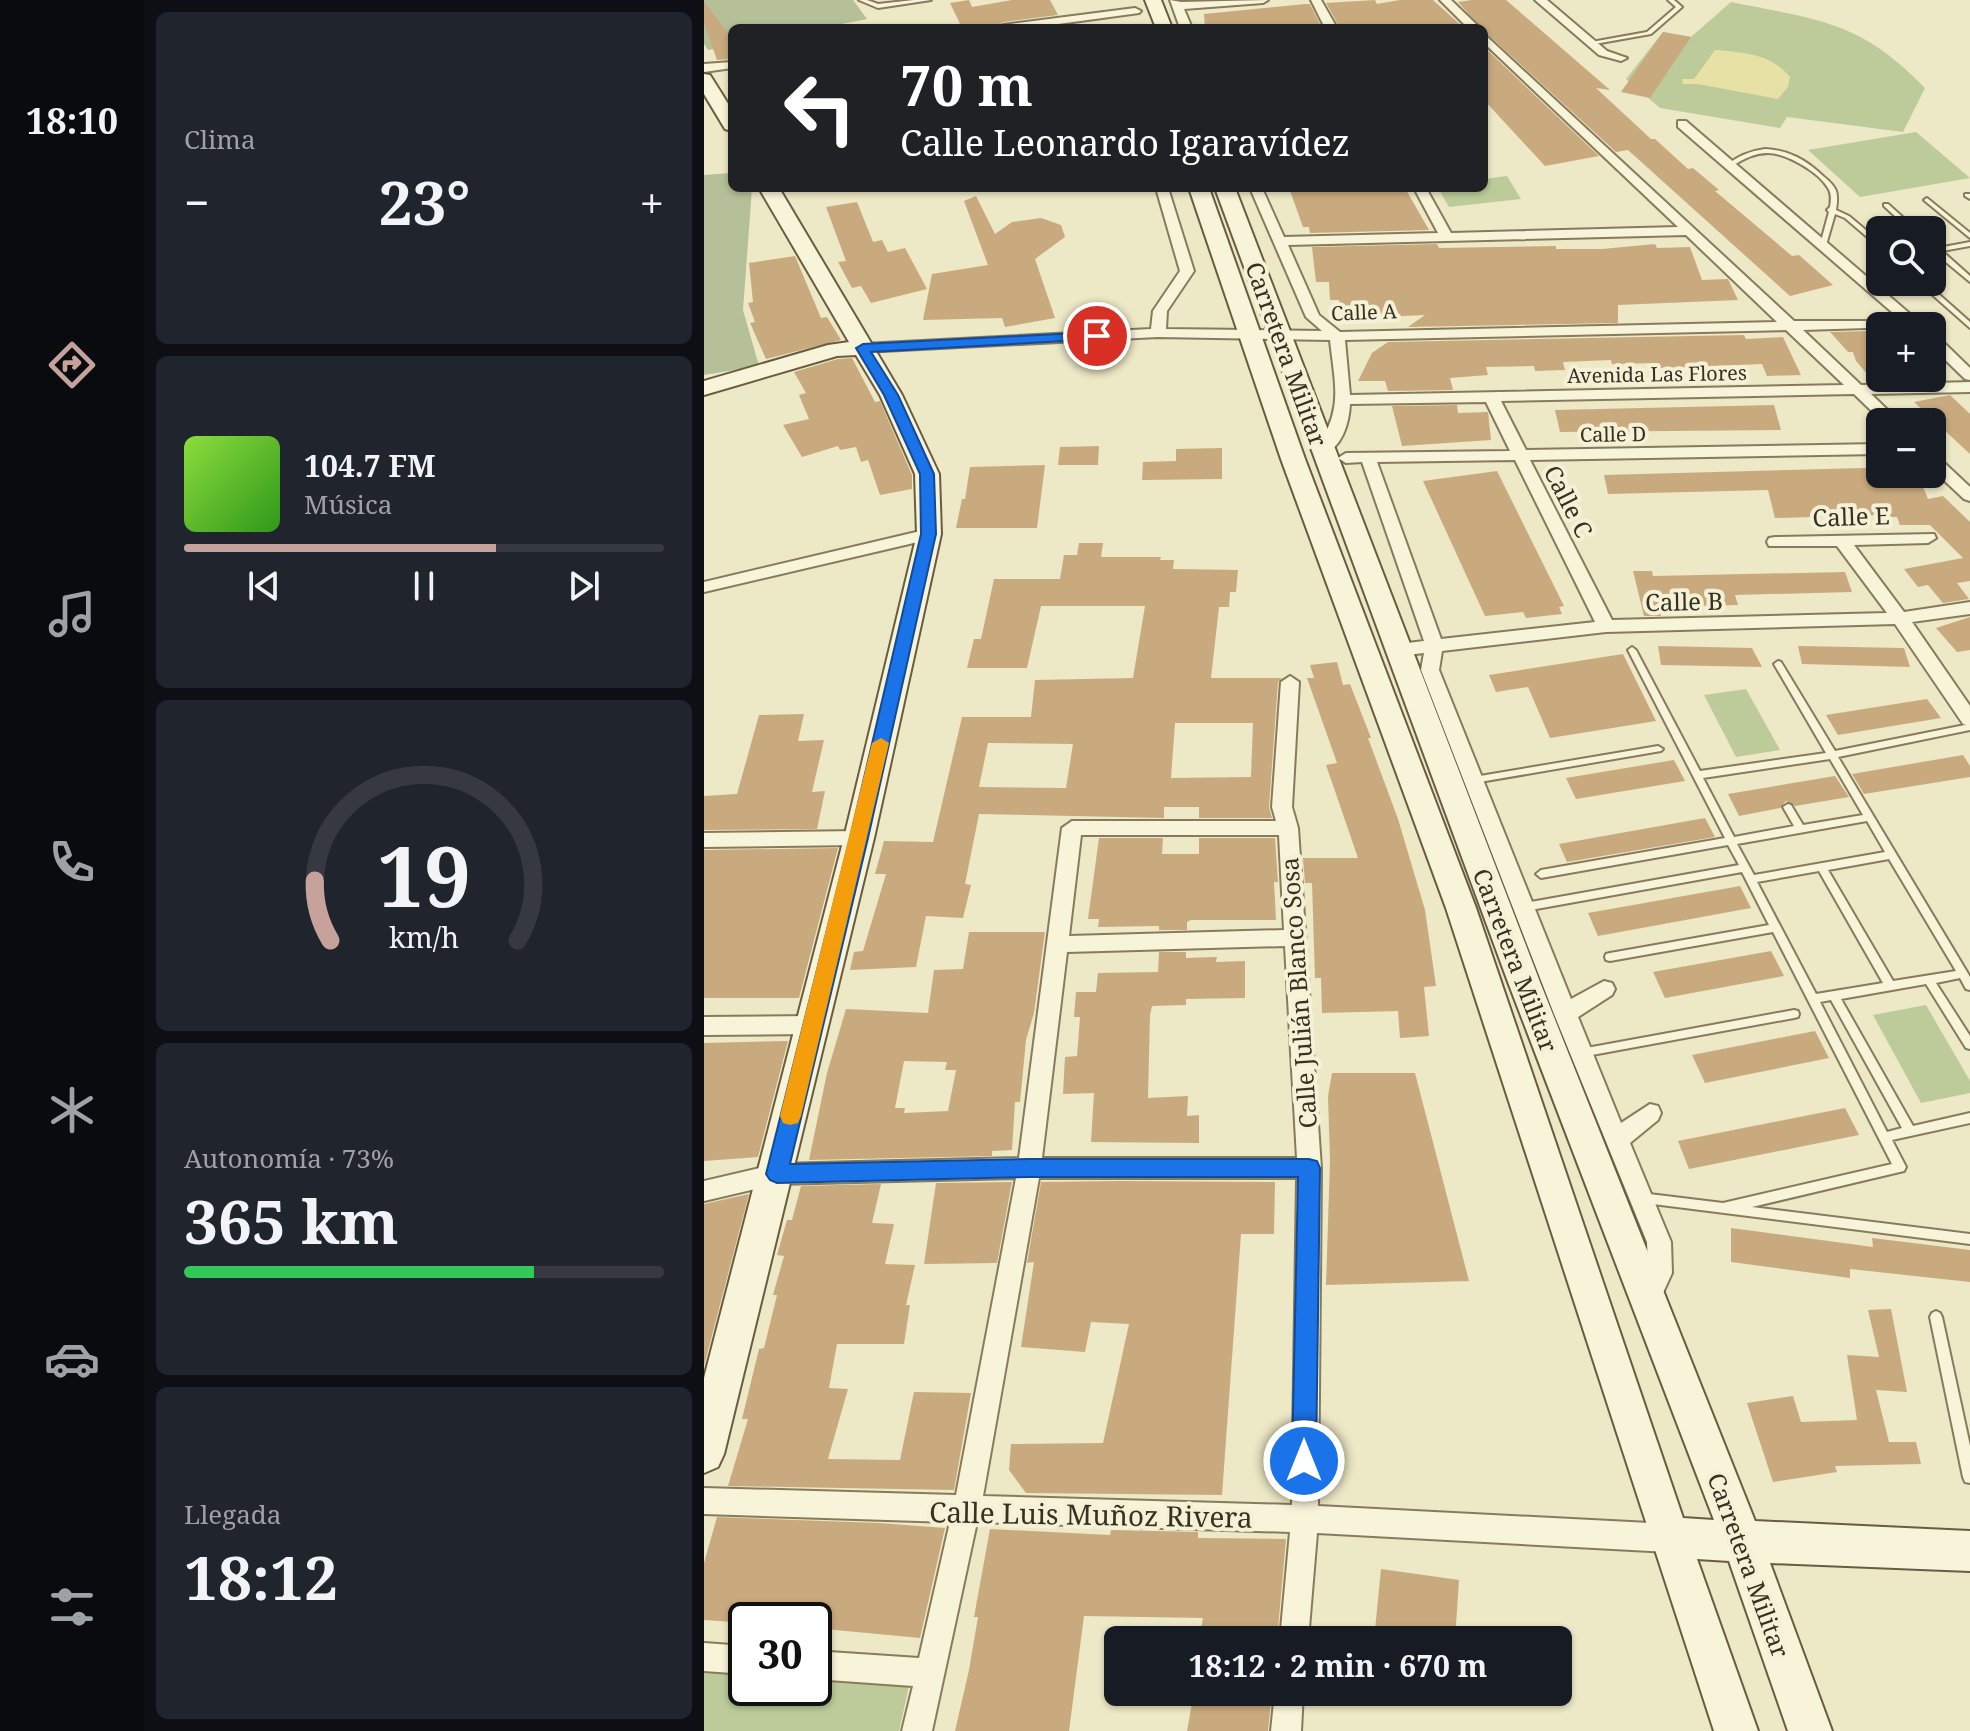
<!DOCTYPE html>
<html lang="es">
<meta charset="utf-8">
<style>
body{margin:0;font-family:"Noto Serif",serif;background:#20242c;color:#f1f3f6;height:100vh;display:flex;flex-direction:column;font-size:30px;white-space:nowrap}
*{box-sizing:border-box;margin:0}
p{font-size:26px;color:#9ea1a6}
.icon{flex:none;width:44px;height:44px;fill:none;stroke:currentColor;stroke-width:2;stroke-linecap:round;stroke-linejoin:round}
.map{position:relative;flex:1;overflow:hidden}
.drawer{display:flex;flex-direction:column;gap:12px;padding:12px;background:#0d0f14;width:560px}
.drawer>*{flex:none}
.banner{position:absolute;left:24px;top:24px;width:760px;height:168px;border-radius:12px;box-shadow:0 2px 6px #0004;background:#202124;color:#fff;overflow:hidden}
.buttons{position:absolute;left:1162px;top:216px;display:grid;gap:16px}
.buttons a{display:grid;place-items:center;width:80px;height:80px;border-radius:12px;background:#171b24;box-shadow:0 2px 6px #0004;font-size:40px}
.speed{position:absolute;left:24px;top:1602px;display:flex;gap:16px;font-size:40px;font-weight:700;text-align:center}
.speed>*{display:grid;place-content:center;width:104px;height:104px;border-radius:50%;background:#171b24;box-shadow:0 2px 6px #0004;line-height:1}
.speed .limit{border:4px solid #111;border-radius:12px;background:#fff;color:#111}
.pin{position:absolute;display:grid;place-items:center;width:68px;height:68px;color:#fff;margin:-34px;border:4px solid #fff;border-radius:50%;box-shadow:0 2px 8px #0007}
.me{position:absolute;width:88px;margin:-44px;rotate:0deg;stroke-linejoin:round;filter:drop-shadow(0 0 6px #0008)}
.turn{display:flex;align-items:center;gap:28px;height:168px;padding:0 40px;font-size:36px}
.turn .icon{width:104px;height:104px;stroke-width:2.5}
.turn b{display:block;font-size:56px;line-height:68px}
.big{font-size:60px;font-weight:700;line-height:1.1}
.drawer .tile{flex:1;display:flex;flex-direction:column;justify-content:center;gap:12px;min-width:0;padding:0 28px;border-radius:12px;background:#20242c}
.drawer .dial{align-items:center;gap:0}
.dial svg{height:208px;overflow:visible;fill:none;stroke:#363941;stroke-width:7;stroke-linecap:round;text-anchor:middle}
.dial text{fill:#f1f3f6;stroke:none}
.song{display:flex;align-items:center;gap:24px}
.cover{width:96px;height:96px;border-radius:12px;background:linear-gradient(135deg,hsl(90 70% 55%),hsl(110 70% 35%))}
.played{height:8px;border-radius:4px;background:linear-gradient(90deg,#c7a29c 65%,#363941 65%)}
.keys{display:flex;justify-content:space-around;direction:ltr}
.heat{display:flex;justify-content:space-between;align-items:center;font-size:44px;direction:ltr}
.charge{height:12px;border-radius:6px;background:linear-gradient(90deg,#34c759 73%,#363941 0)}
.trip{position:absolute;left:400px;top:1626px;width:468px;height:80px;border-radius:12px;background:#171b24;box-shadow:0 2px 6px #0004;font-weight:700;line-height:80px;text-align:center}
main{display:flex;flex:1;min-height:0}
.tabs{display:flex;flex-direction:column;width:144px;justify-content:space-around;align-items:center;background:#090b0e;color:#9ea1a6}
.tabs .icon{width:56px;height:56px}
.tabs .current{color:#c7a29c}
.tabs b{font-size:36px;color:#f1f3f6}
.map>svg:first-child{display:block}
.green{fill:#bdcb9a}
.sand{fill:#e7e1a5}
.cemetery{fill:#b5c099}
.building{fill:#c9aa7e;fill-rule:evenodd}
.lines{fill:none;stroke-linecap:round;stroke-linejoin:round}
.lane-casing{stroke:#887b5d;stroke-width:4}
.street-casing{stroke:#887b5d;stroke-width:4}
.secondary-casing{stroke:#695c40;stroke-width:4}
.lane{fill:#f8f4d9;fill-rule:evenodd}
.street{fill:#f8f4d9;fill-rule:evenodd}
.secondary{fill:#f8f4d9;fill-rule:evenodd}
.route{fill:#1a73e8;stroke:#114b97;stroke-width:2}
.slow{fill:#f59e0b}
.labels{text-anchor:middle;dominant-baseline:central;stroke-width:8;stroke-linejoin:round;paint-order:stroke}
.far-street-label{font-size:20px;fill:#383020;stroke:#f4f1d6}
.street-label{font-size:24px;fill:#383020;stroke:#f4f1d6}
.near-street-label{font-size:28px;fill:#383020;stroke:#f4f1d6}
</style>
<main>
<nav class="tabs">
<b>18:10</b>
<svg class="icon current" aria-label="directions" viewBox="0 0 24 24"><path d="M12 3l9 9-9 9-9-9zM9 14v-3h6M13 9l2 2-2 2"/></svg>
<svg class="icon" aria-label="music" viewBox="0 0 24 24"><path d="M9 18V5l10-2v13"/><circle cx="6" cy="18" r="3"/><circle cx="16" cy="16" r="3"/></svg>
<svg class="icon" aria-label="phone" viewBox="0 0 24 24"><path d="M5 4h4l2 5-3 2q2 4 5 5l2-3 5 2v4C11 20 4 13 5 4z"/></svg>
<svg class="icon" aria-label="climate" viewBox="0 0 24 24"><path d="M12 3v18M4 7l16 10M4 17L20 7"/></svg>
<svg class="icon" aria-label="car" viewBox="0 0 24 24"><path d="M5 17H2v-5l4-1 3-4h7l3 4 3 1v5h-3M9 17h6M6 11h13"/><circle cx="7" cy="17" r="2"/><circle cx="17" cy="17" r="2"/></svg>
<svg class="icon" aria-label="filters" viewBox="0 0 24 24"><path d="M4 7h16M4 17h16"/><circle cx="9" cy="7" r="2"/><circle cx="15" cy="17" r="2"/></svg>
</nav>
<section class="drawer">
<div class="tile"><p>Clima</p>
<div class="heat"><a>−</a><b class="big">23°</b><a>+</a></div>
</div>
<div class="tile">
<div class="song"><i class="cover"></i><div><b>104.7 FM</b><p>Música</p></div></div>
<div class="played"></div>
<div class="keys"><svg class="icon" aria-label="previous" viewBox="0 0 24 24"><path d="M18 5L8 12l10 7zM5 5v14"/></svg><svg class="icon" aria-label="pause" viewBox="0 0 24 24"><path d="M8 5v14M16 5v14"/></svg><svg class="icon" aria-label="next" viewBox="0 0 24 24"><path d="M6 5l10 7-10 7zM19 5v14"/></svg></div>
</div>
<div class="tile dial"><svg viewBox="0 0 100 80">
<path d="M14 69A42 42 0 1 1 86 69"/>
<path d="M14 69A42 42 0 0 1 8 46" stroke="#c7a29c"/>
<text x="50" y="56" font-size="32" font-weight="700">19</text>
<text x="50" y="72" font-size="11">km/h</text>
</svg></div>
<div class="tile"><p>Autonomía · 73%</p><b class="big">365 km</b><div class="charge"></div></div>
<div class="tile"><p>Llegada</p><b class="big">18:12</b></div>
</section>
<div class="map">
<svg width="1266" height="1731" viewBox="0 0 1266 1731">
<rect width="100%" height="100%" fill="#ede8c6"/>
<g class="green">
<path d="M1027 2C1115 20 1155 20 1221 88L1199 132 1083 117 1076 128 956 108 922 79 959 32 987 37Z"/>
<polygon points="1212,132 1266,178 1156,197 1104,150"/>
<polygon points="803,176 817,199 745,207 734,188 780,188 780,179"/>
<polygon points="1042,689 1076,750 1032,757 1000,695"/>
<polygon points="1222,1005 1266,1081 1266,1093 1217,1103 1169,1015"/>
<polygon points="0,1669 42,1673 42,1688 110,1688 110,1678 205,1686 195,1731 0,1731"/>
</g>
<path class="sand" d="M1011 50C1038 52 1068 54 1086 77L1084 87 1074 99 994 84H979L978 79H990Z"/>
<g class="cemetery">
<polygon points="0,0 149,0 163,19 118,28 28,28 28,46 4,50 0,44"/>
<polygon points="28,173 28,188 48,188 39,310 55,366 0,375 0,175"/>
</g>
<g class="building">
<polygon points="265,0 268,7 308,0 346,0 354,15 299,22 290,28 258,28 246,3"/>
<polygon points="671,0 673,4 696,0 729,0 760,28 636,28 622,3"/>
<polygon points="768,0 802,0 906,90 892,88 947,139 951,139 984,169 989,168 1015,190 1011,191 1088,256 1095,255 1129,285 1086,296 924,150 912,152 780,31 754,2"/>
<polygon points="0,1 28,40 28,59 13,60 0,23"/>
<polygon points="601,4 606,4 618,28 501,28 500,14"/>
<polygon points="959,32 987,37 946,98 917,92"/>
<polygon points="780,47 895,156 841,166 780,100"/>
<polygon points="585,188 701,188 725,230 606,233 605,227 599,227"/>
<polygon points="272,196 291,234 308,222 337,218 357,225 361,237 331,259 351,318 301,327 298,318 219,320 228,274 284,265 260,201"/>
<polygon points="153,202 169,242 178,240 184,252 201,248 223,289 167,303 157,286 148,288 134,262 142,261 122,207"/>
<polygon points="733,244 735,248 852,246 852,249 898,249 951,244 953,248 986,247 998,280 1024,279 1034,300 914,305 914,323 704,327 721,315 638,319 635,300 626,300 625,282 612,282 608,247"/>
<polygon points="91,256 117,318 123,317 137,340 62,359 46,323 51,322 44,303 49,302 45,263"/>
<polygon points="1170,331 1176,347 1176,381 1170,382 1152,361 1149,352 1144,352 1126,332"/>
<polygon points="1040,335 1042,339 1079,337 1097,375 1063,376 1058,364 956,368 954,363 908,364 907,360 859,362 861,370 831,371 830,366 782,367 784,375 746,378 749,390 684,391 681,381 654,381 668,353 684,342"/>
<polygon points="148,358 171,402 176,401 208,475 208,489 176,495 164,460 157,462 152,447 136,450 134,446 98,457 79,425 105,419 95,395 102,393 90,372 134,359"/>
<polygon points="1246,395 1266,414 1266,454 1210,402"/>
<polygon points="753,405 754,413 784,412 787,440 698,446 688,406"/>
<polygon points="1070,405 1077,430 856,432 851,410"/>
<polygon points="395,446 394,465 354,465 356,447"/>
<polygon points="518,448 518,479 438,480 439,462 472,461 472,449"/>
<polygon points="341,465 333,528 252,528 258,499 261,499 266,467"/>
<polygon points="1160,468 1176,469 1176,474 1214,474 1224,499 1239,496 1266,522 1266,581 1253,583 1265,599 1239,603 1224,585 1214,587 1200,569 1259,558 1226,525 1196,525 1193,517 1178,517 1177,515 1071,518 1064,490 904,494 900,475"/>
<polygon points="793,471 860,606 855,607 858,614 822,618 819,612 781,616 719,481"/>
<path d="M375 543H399L397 557H457L456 560H470L469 569 534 570 532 592H526L525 607H515L507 678H578L574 682 565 807 568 818H495V807H460V818L275 814 261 884 267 885 259 918 222 916 212 967 146 970 150 952 159 951 182 874H171L180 841 229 842 258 717H327L331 680 429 678 441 606H337L323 668H263L270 639H277L290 579H356L360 555H373ZM471 723H549L547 777 467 778ZM284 743 369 744 362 788 275 787Z"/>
<polygon points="929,571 948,571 949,576 1141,572 1148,592 1031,595 1034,605 955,607 957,616 940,616"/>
<polygon points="1266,617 1266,650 1253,652 1232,628"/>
<polygon points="954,646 1048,648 1058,667 957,665"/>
<polygon points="1094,646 1200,648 1206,667 1098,664"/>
<polygon points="919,654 952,721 846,738 824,687 792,692 785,675"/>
<polygon points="633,662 639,685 646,684 667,738 664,738 694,819 721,910 732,986 720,987 725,1036 696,1038 694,1011 618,1013 617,978 611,978 608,883 601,883 599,858 654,858 622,765 633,763 603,678 610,678 606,665"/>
<polygon points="1223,699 1237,718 1134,735 1122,715"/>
<polygon points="100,714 94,741 120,740 108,792 121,791 113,829 0,830 0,796 33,794 55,715"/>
<polygon points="1259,755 1266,766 1266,777 1160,794 1148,774"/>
<polygon points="970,760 981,781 872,799 862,778"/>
<polygon points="1131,776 1145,797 1091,806 1082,801 1076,808 1035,816 1024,794"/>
<polygon points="1001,818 1011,837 863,862 855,844"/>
<polygon points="395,838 459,838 458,854 495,854 495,838 571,838 574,882 570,882 572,920 487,920 483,922 483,930 455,930 455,926 394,927 395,919 384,919"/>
<polygon points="134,848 95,998 0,998 0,850"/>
<polygon points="1036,886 1047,908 894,936 884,913"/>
<path d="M265 932H341L330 1013 322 1040 316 1102H311L308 1150 288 1151V1156L105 1160 123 1073 142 1009 224 1013 230 970 259 969ZM200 1061 243 1062 241 1070H252L244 1111 200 1113 201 1108H191Z"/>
<polygon points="1067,951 1080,976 961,998 949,972"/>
<polygon points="455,952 482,952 482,958 513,957 512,962 541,961 541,998 482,999 482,1005 448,1006 446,1015 444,1098 484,1096 483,1116 495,1115 495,1143 387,1142 390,1093 359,1094 361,1057 373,1056 376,1017 370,1017 372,992 392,992 394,973 454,972"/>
<polygon points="1111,1031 1125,1058 1001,1083 988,1055"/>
<polygon points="84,1041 54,1157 0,1161 0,1043"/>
<polygon points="628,1073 711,1073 765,1281 622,1285 626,1160 624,1096"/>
<polygon points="1141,1108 1155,1135 985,1169 974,1141"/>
<polygon points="416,1181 571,1182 570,1234 537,1234 518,1495 322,1493 305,1470 307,1444 399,1443 425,1324 387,1322 381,1352 317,1347 330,1262 323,1263 337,1182"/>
<polygon points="308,1182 293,1263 220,1264 232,1183"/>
<polygon points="177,1184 168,1223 190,1224 181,1264 211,1265 202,1305 206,1305 200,1344 133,1344 125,1388 144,1389 124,1459 196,1460 210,1392 267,1393 250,1490 24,1486 44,1419 38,1419 55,1349 60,1348 73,1295 69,1295 80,1256 73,1255 83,1220 88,1220 97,1186"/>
<polygon points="45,1194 0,1366 0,1204"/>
<polygon points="1027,1228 1169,1247 1168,1238 1266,1250 1266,1282 1146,1269 1146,1278 1027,1262"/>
<polygon points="1187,1309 1203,1392 1172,1390 1185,1442 1212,1442 1217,1464 1131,1466 1133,1472 1069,1482 1043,1403 1089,1396 1097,1422 1153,1420 1143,1355 1175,1357 1164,1310"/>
<polygon points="13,1517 175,1523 241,1528 216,1638 110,1628 110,1620 42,1620 42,1623 0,1620 0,1563"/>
<polygon points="286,1529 406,1535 407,1530 494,1532 494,1538 582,1539 573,1640 495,1640 499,1618 380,1616 365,1731 251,1731 265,1670 274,1617 270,1617"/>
<polygon points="677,1569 755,1580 751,1640 670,1640"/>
<polygon points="490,1692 567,1701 564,1731 483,1731"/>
</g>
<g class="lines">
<defs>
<g id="lane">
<polygon points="155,0 163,0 174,4 210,0 227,0 174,8"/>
<polygon points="964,0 970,0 978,7 947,34 885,45 882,43 943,32 972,7"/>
<path d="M1061 149C1085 150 1102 160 1119 176 1124 180 1130 185 1132 191 1134 197 1133 204 1132 210L1145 216 1176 242V248L1141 218 1131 214 1122 245 1117 246 1116 245 1125 212 1123 210 1126 207C1127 201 1128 194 1124 188 1115 172 1082 153 1064 153 1050 153 1040 159 1028 166L1023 165C1034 156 1046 151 1061 149Z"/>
<polygon points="1261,194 1266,194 1266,199 1261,196"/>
<polygon points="1223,198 1266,233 1266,238 1221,201 1220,200"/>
<polygon points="1180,204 1184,204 1213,230 1206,230 1180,206"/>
<polygon points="1266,242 1266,246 1238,251 1266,276 1266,282 1231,253 1228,253 1228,244 1234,248"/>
<polygon points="1214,282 1221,282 1266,322 1266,328"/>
<path d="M928 647 932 650 996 771 1122 753 1070 664 1074 661 1077 662 1131 751 1266 724V730L1134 757 1266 977V990L1262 989 1256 978 1232 983 1266 1036V1049L1262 1048 1222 984 1137 999 1209 1126 1266 1113V1123L1188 1140 1202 1167 1200 1171 1048 1207 1266 1234V1244L933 1202 931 1198 933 1194 937 1193 1019 1203 1188 1164 1069 932 906 961 902 960 901 957 902 954 906 953 1065 925 1038 872 821 911 817 910 816 907 817 904 821 903 1035 865 1024 845 837 878 832 874 837 870 1021 838 924 650ZM1126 759 1159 815 1099 825 1087 805 1084 804 1079 807 1090 826 1030 837 999 778ZM1163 821 1181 852 1050 875 1033 844ZM1185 859 1252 971 1189 981 1124 870ZM1115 871 1179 983 1112 994 1053 882ZM1127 1000 1198 1128 1183 1132 1116 1002Z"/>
<polygon points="954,746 959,749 957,751 770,783 765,780 770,777"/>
<polygon points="1090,1010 1094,1011 1095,1014 1094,1017 1090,1018 877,1057 873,1056 872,1053 873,1050 877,1049"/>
<polygon points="1232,1311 1236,1313 1238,1317 1266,1446 1266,1483 1261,1482 1259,1477 1226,1317 1228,1313"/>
</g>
<g id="street">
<polygon points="466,0 477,2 564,0 559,3 480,9 488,28 476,28"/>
<polygon points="607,0 617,0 633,28 621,28"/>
<polygon points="736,0 747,0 776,28 764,28"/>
<polygon points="831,0 843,0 903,51 923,58 917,61 895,55"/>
<polygon points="431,8 437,11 435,13 325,28 293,28 299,25"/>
<path d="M780 34 1090 321H1167V327L1162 328 1099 330 1157 385 1266 382V392L1167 394 1196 422H1179L1150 394 797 401 822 450 1176 444V454L826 460 908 620 1183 613 1133 546H1065L1063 542 1065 538 1071 537 1230 534 1232 538 1224 543 1150 545 1200 612 1266 602V614L1208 622 1266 706V726L1259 724 1191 624 902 632 738 651 735 670 867 999 900 981 908 983 911 989 908 995 874 1017 917 1123 946 1104 954 1106 957 1113 954 1120 926 1143 967 1242 968 1273 953 1306 944 1309 935 1306 932 1298 944 1273 943 1242 850 1014 717 670 720 653 695 656 686 650 695 644 720 641 658 462 642 463 634 458 642 453 806 451 782 402 646 404C645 424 638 448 618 455L610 450C640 412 631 386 626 340L454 337 159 352 152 348 159 344 447 329 449 311 476 271 452 188H464L490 271 463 311 462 329 618 331 602 317 546 188H558L580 237 734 233 710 188H722L747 233 974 227 780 43ZM982 235 1073 322 636 332 615 315 584 245ZM1082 330 1140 385 646 395 641 340ZM811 460 891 622 737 639 673 462Z"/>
<polygon points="28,62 28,68 0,72 0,64"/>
<polygon points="974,121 982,121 1220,326 1204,326 974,127"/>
<polygon points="1228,335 1233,336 1266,368 1266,380 1261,379 1228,347"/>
<polygon points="1228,455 1234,457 1266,487 1266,501 1260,499 1228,469"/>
<polygon points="225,529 231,530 233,534 231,538 0,592 0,582"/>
<path d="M586 676 595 682 588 807 594 828 617 1168 614 1506 965 1524 975 1528 979 1538 975 1548 965 1552 613 1533 604 1640H576L586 1532 273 1522 228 1731H198L209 1686 110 1679V1651L215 1658 246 1522 0 1514V1488L252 1495 312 1178 73 1184 0 1201V1181L73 1164 315 1158 358 828 368 821H572L568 807 577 682ZM377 835H575L580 930 365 936ZM581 946 593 1158H338L363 952ZM335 1178H593L588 1505 279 1496Z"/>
<polygon points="155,831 162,833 165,838 162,843 155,845 0,847 0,833"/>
<polygon points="108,1016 116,1019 119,1025 116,1031 108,1034 0,1035 0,1017"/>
<polygon points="0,1643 42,1646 42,1674 0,1671"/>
<polygon points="571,1692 599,1692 597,1731 567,1731"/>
</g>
<g id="secondary">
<polygon points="441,0 457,0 468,28 452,28"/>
<polygon points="0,74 6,75 28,110 28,131 21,129 0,94"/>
<polygon points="55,188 75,188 198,395 235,474 237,534 170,838 20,1454 14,1467 0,1473 0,1378 140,838 213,534 211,474 176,395 152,355 133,356 0,395 0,381 124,345 145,342"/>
<polygon points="485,188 505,188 601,459 772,908 979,1518 1010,1520 804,982 511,188 531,188 836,982 1051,1521 1266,1531 1266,1571 1066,1563 1128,1731 1084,1731 1025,1561 993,1559 1054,1731 1010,1731 742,908 577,459"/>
</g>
</defs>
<use href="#lane" class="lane-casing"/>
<use href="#street" class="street-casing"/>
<use href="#secondary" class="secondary-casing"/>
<use href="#lane" class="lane"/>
<use href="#street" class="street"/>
<use href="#secondary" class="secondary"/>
</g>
<polygon class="route" points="393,332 400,336 398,339 167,352 194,395 230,474 232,534 164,838 86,1164 325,1159 605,1159 613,1161 616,1168 612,1461 609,1469 600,1473 592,1469 588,1461 594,1177 325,1177 73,1183 66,1180 62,1174 146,838 217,534 216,474 180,395 152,348 159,344"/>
<polygon class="slow" points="177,738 185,743 97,1116 94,1123 86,1125 79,1123 76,1116 168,743"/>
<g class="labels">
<g class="far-street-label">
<text transform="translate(660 312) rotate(-2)">Calle A</text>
<text transform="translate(953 374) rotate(-1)">Avenida Las Flores</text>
<text transform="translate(909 434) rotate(-1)">Calle D</text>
</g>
<g class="street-label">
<text transform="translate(583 354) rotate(70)">Carretera Militar</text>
<text transform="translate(865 501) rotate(63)">Calle C</text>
<text transform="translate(1147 516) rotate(-2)">Calle E</text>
<text transform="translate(980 601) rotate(-1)">Calle B</text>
<text transform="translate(812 960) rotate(69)">Carretera Militar</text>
<text transform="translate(594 993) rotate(-94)">Calle Julián Blanco Sosa</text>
<text transform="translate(1045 1565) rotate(70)">Carretera Militar</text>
</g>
<g class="near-street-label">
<text transform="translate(387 1514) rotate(1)">Calle Luis Muñoz Rivera</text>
</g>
</g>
</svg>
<div class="buttons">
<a><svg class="icon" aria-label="search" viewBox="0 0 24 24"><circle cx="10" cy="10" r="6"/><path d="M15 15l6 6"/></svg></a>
<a>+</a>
<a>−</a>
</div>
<div class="speed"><div class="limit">30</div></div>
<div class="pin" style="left:393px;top:336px;background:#d93025"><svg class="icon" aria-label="arrive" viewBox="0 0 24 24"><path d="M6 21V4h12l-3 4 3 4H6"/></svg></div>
<svg class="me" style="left:600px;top:1461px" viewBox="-20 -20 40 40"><circle r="17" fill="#1a73e8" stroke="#fff" stroke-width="3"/><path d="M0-11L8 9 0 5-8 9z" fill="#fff"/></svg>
<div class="trip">18:12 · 2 min · 670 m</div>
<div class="banner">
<div class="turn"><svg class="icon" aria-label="left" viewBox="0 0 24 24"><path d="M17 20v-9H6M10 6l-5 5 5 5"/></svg><div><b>70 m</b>Calle Leonardo Igaravídez</div></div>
</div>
</div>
</main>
